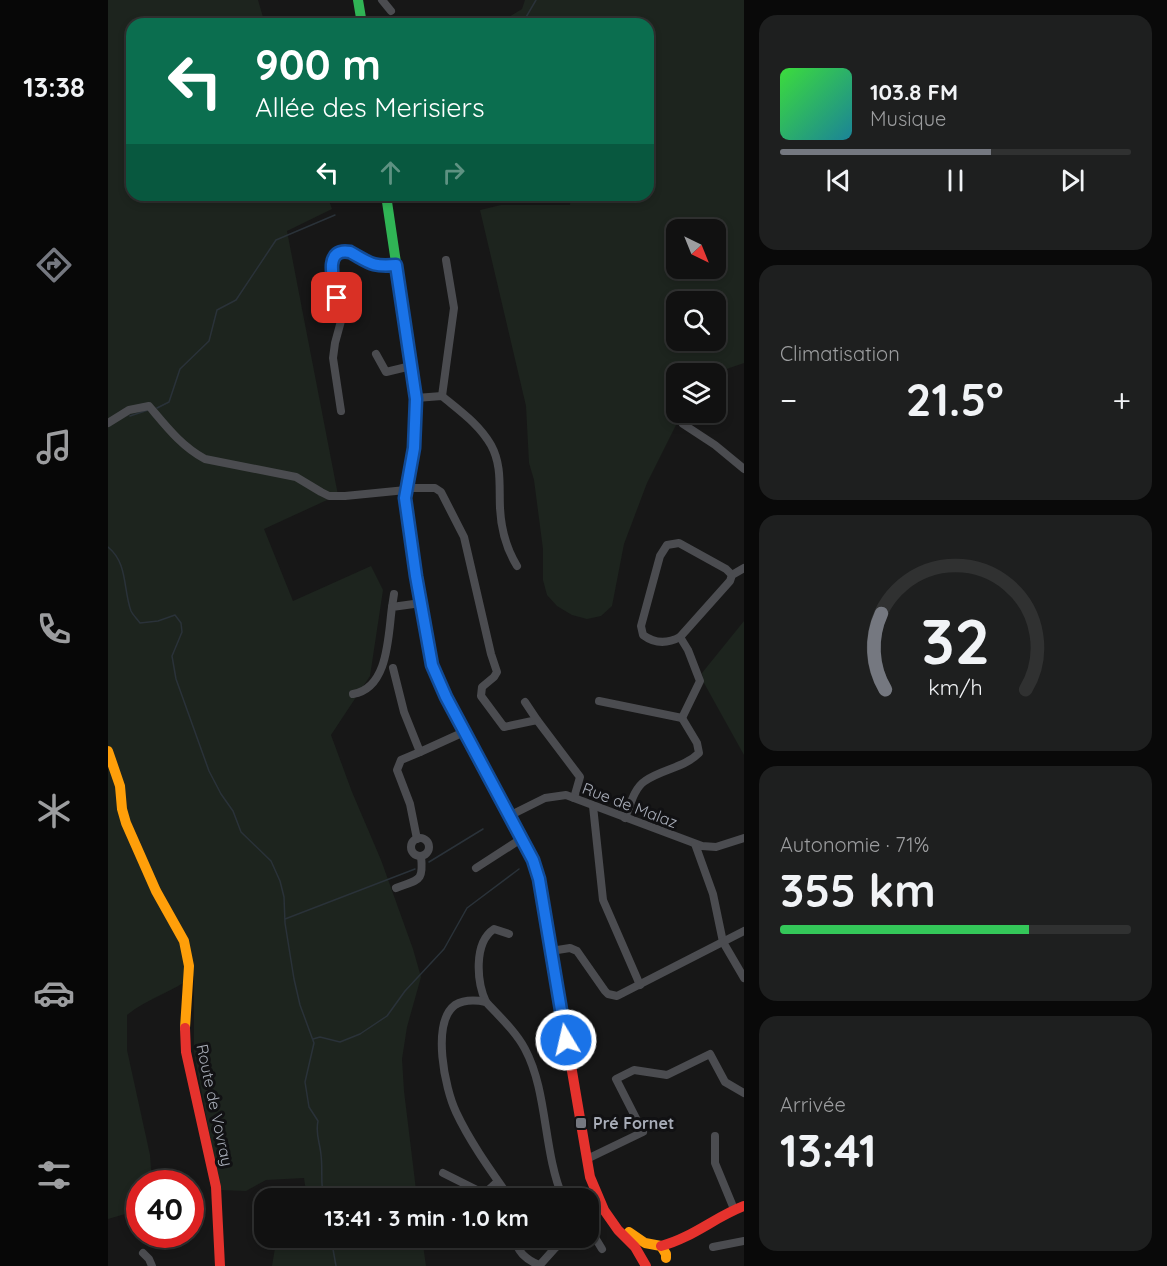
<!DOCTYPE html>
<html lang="fr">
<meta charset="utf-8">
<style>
body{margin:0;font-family:Quicksand,sans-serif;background:#1e1f1f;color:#f1f3f6;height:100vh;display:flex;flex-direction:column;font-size:22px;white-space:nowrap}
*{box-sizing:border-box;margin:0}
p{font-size:20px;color:#9c9d9f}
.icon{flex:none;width:33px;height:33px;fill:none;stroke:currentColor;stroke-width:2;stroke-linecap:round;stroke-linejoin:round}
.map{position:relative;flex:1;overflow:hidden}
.sheet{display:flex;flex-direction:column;gap:15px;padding:15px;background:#090909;width:423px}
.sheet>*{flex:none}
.banner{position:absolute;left:18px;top:18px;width:528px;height:183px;border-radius:18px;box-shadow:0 3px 9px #0003,0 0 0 2px #303131;background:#0b6e4f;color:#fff;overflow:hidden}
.needle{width:39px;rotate:137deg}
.buttons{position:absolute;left:558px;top:219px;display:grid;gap:12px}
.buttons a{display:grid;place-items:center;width:60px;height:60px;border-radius:12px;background:#111;box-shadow:0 3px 9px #0003,0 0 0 2px #303131;font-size:30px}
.speed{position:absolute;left:18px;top:1170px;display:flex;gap:12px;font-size:30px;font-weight:700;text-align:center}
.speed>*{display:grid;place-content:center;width:78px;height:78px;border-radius:50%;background:#111;box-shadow:0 3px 9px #0003,0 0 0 2px #303131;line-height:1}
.speed .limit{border:9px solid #d22;background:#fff;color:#111}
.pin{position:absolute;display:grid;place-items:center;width:51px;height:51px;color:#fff;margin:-26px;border-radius:12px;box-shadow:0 3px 9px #0006}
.me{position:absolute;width:66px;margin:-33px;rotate:351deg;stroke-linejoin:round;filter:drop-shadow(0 0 4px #0008)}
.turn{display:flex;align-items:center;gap:21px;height:126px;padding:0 30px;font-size:27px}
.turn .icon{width:78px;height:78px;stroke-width:2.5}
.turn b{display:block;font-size:42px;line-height:51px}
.lanes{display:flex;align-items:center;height:57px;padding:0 30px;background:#0003;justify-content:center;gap:30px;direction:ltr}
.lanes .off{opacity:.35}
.big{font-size:45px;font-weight:700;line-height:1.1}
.sheet .tile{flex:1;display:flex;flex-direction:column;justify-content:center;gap:9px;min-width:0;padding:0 21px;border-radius:18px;background:#1e1f1f}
.sheet .dial{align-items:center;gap:0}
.dial svg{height:156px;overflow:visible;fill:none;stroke:#303131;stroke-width:7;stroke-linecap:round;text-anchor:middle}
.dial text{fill:#f1f3f6;stroke:none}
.song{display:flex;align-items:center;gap:18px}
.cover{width:72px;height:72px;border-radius:9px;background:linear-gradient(135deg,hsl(120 70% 55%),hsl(190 70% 35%))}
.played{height:6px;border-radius:3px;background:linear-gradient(90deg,#757880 60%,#303131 60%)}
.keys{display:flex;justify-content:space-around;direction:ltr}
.heat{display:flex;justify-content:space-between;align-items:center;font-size:33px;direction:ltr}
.charge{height:9px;border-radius:4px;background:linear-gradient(90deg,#34c759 71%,#303131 0)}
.trip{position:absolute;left:146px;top:1188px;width:345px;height:60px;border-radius:18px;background:#111;box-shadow:0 3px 9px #0003,0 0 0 2px #303131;font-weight:700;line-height:60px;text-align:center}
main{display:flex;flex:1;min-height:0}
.menu{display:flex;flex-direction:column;width:108px;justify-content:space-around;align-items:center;background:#070707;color:#9c9d9f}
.menu .icon{width:42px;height:42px}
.menu .current{color:#757880}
.menu b{font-size:27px;color:#f1f3f6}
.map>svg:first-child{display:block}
.green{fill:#1d241e;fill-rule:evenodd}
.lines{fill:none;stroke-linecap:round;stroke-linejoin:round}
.stream{stroke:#2a3239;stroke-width:1.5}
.street{stroke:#4b4c50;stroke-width:8}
.fast{stroke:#30b455;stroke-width:10}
.slow{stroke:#ff9f0a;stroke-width:10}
.jam{stroke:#e5322d;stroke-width:10}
.route-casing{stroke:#114b97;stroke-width:15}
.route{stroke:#1a73e8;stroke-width:10}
.poi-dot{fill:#757880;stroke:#111113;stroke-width:2}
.labels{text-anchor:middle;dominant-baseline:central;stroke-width:6;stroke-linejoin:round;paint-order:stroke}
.street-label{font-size:16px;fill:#a8adb8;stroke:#111113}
.poi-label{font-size:16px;font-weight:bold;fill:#a8adb8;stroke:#111113;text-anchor:start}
</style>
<main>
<nav class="menu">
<b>13:38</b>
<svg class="icon current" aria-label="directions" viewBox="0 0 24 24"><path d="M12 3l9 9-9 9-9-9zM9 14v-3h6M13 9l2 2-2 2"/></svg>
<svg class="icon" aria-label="music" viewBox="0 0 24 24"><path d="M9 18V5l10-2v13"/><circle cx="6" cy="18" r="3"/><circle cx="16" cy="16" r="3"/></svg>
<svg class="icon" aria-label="phone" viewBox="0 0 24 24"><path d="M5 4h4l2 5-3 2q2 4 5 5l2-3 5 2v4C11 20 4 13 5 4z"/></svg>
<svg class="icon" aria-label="climate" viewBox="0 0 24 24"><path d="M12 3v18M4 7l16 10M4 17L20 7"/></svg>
<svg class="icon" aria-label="car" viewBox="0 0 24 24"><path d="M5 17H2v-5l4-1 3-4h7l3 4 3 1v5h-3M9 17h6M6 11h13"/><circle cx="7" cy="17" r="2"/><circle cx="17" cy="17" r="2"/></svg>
<svg class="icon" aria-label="filters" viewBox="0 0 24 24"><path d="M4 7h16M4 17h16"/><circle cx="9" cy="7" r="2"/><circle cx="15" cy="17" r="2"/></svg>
</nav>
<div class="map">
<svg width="636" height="1266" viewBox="0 0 636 1266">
<rect width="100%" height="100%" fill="#171717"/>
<g class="green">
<path d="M0 0H150L157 24H24V195H219L224 209 179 231 230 495 156 529 185 601 263 566 275 590 262 676 223 735 244 792 273 860 305 949 313 977 299 1027 294 1059 296 1091 309 1198H199L196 1178 158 1180 138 1191 112 1190 86 1052V976C64 992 40 998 19 1015V1050L42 1155 44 1183 32 1184 31 1215 24 1212 0 1219Z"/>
<path d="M417 0H636V363L607 373 568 374V412L574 413 539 483 516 544 504 606 493 616 479 619 464 615 449 606 439 595 435 580V549L426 480 421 463 418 406 372 210 393 205H462L463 195H540V24H393L399 18 414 9ZM568 230H608V268H568ZM568 302H608V340H568Z"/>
<polygon points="636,621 636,755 596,683 594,673"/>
<polygon points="203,1238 314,1238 318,1266 164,1266 167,1248"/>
</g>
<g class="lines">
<g class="stream">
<polyline points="414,24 428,0"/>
<polyline points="49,408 61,402 72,369 101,341 109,310 128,300 168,240 227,215"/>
<polyline points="22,416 40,410"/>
<path d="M0 547C20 563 15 589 23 611 25 615 29 619 32 623L50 621 67 615 73 623 74 632 64 656 68 679 101 771 113 794 125 811 133 832 163 861 172 881 176 897 177 923 186 979 192 1005 206 1043 197 1082 201 1107 210 1121C207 1134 212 1142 213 1155 215 1170 212 1184 216 1198"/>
<polyline points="321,862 375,829"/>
<polyline points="177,919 307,869"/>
<polyline points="205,1039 212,1037 232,1042 252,1034 279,1016 297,991 336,949 359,908 411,869"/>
<polyline points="223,1238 228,1266"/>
</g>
<g class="street">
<polyline points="274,0 283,11"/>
<polyline points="427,195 433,198 448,195"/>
<polyline points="268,354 278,372 303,366"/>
<polyline points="334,396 346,308 338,260"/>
<path d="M308 398 334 396C352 411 371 424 383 445 394 465 391 486 392 508 393 528 398 548 409 566"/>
<polyline points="233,411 225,358 227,343 233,321 224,262 231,252 240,251 259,263 274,266 288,265"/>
<path d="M0 423 21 410 41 406C58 426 73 446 97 459L188 477 213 492 221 496H237L298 490"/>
<polyline points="575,424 607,445 636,469"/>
<polyline points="298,488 327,488 333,492 356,537 383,654 389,672 386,677 374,687 373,696 396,727 429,720 472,777 466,798"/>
<polyline points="284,607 286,594"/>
<path d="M572 637C559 644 547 644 535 635L533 626 552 556 559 545 571 543 618 569 624 575"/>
<polyline points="285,668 296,712 312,752 356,732"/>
<path d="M245 694C281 688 280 635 284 607L313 603"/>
<polyline points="491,701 574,718"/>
<polyline points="417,702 429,720"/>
<polyline points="574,718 592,681 580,650 572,637 622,581 624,575 636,568"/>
<polyline points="485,806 495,900 532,985"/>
<polyline points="401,816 437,798 458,795 594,846 608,847 636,838"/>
<path d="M517 818C522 806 526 788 537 781 554 769 576 768 591 753L589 743 574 718"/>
<circle cx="312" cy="847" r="9"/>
<polyline points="309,839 302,804 289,770 293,760 312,752"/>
<polyline points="587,844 605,894 615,942 636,978"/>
<polyline points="368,868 413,839"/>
<path d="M288 888C310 879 316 883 313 856"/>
<polyline points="443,951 462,948 469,951 497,991 500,994 509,996 636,931"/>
<path d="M378 1002C369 983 365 943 386 929L401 934"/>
<polyline points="607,1136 607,1163 626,1209"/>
<polyline points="481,1158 535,1132 508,1079 526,1070 559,1075 602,1054 617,1082 636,1093"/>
<polyline points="335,1173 373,1192 378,1192 386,1185"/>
<polyline points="389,1182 386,1185 393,1198"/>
<path d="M402 1198C383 1171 362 1142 348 1112 337 1089 323 1023 347 1005 357 999 368 1000 378 1002 392 1017 408 1032 417 1049 440 1092 435 1152 455 1198"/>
<polyline points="480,1213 492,1202"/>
<polyline points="480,1226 494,1249"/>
<path d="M406 1238C410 1252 417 1259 431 1265"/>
<polyline points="438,1238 448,1247"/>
<polyline points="605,1247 636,1241"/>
<polyline points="35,1253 41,1259 44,1266"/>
<polyline points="431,1266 456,1238"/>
</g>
<g class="fast">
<polyline points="250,0 254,24"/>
<polyline points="278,195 308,398 306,448 297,498 322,653"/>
</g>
<g class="slow">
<polyline points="322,653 324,665 337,697 425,860 431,879 447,971"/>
<polyline points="0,751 12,786 14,809 18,823 48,891 76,941 81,966 77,1028"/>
<polyline points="521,1232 537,1243 553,1246 558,1254 558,1258"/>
</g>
<g class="jam">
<polyline points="447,971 482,1177 496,1210 510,1230 527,1247 538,1266"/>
<polyline points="77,1028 78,1052 108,1187 112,1266"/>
<path d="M553 1246C584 1238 607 1217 636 1206"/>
</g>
</g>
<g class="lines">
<defs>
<path id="route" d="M229 298C226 283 214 247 242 252 262 263 263 267 288 265L308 399 306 448 297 498 308 576 324 665 338 697 425 860 431 879 458 1040"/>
</defs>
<use href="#route" class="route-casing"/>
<use href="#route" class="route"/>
</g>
<rect class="poi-dot" x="467" y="1117" width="12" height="12" rx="3"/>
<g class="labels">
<g class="street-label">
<text transform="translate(522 805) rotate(21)">Rue de Malaz</text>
<text transform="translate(107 1105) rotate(78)">Route de Vovray</text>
</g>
<g class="poi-label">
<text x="485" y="1123">Pré Fornet</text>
</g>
</g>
</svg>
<div class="buttons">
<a><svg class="needle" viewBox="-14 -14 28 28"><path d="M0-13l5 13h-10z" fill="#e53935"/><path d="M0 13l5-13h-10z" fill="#9c9d9f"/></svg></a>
<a><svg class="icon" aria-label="search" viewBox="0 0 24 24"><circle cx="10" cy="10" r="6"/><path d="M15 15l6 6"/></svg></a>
<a><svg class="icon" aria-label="layers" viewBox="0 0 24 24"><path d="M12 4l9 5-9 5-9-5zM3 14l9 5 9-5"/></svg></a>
</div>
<div class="speed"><div class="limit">40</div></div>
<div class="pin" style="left:229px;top:298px;background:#d93025"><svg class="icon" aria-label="arrive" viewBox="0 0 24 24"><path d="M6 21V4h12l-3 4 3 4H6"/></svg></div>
<svg class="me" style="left:458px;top:1040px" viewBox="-20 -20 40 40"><circle r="17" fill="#1a73e8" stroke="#fff" stroke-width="3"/><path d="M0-11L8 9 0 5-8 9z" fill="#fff"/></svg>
<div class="trip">13:41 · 3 min · 1.0 km</div>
<div class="banner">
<div class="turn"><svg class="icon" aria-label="left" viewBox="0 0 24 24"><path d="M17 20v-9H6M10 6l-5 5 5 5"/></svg><div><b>900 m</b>Allée des Merisiers</div></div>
<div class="lanes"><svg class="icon" aria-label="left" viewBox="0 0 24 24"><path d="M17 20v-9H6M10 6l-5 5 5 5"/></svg><svg class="icon off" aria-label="ahead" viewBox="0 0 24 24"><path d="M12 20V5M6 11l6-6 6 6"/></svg><svg class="icon off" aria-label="right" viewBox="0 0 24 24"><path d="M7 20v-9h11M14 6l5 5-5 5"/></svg></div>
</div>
</div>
<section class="sheet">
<div class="tile">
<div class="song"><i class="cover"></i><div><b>103.8 FM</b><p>Musique</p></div></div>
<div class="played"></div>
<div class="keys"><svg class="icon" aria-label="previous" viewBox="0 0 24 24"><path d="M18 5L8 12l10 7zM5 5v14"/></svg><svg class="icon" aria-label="pause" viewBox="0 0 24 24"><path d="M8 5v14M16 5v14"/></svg><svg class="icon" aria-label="next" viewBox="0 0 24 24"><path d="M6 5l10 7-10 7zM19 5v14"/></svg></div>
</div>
<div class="tile"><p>Climatisation</p>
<div class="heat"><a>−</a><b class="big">21.5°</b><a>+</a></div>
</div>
<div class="tile dial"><svg viewBox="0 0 100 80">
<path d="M14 69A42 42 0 1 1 86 69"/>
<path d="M14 69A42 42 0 0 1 12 30" stroke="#757880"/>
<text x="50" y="56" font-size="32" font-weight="700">32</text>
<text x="50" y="72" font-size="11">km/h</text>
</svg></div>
<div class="tile"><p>Autonomie · 71%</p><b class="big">355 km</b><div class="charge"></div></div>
<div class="tile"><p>Arrivée</p><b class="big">13:41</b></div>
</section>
</main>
